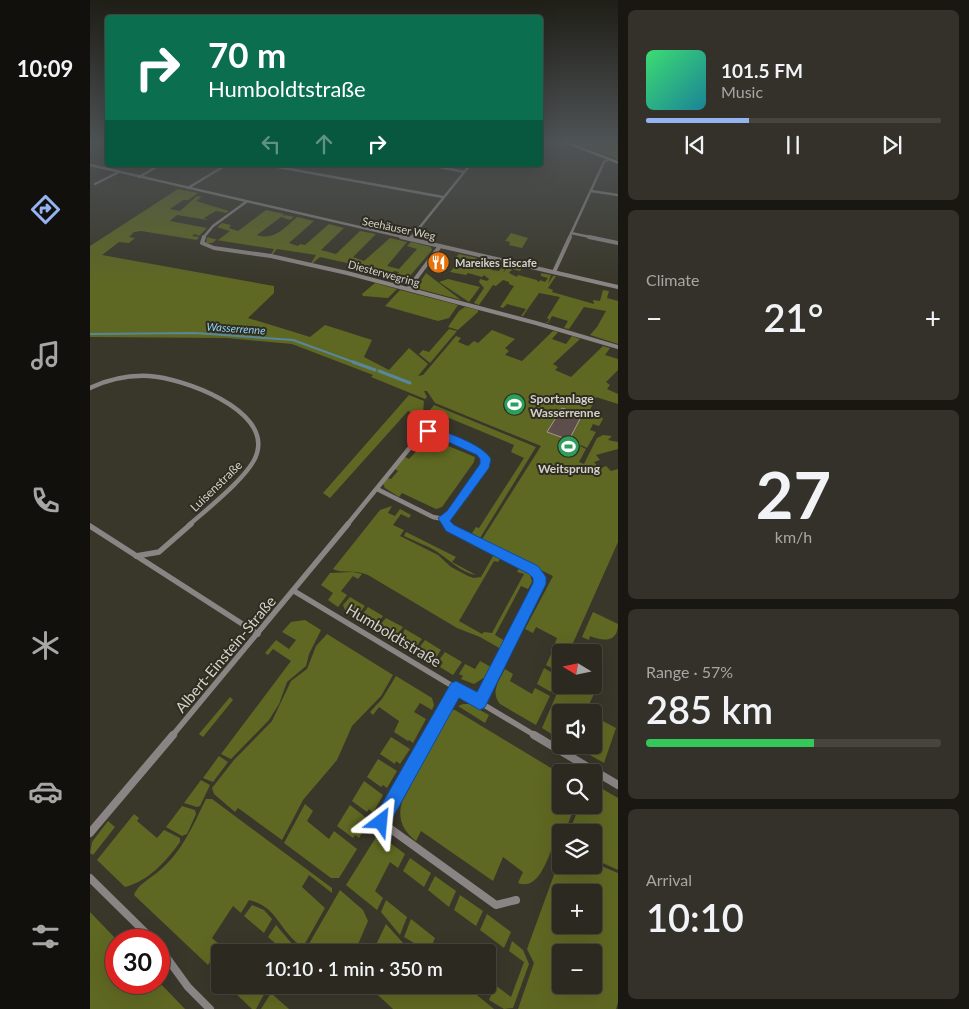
<!DOCTYPE html>
<meta charset="utf-8">
<style>
body{margin:0;font-family:Lato,sans-serif;background:#333129;color:#f1f3f6;height:100vh;display:flex;flex-direction:column;font-size:19px;white-space:nowrap}
*{box-sizing:border-box;margin:0}
p{font-size:16px;color:#a6a6a5}
.icon{flex:none;width:28px;height:28px;fill:none;stroke:currentColor;stroke-width:2;stroke-linecap:round;stroke-linejoin:round}
.map{position:relative;flex:1;overflow:hidden}
.drawer{display:flex;flex-direction:column;gap:10px;padding:10px;background:#181712;width:351px}
.drawer>*{flex:none}
.top-card{position:absolute;left:15px;top:15px;width:438px;height:152px;border-radius:5px;box-shadow:0 5px 20px #0002,0 0 0 1px #47453e;background:#0b6e4f;color:#fff;overflow:hidden}
.needle{width:32px;rotate:280deg}
.tools{position:absolute;left:462px;top:644px;display:grid;gap:10px}
.tools a{display:grid;place-items:center;width:50px;height:50px;border-radius:5px;background:#2b2920;box-shadow:0 5px 20px #0002,0 0 0 1px #47453e;font-size:25px}
.speed{position:absolute;left:15px;top:929px;display:flex;gap:10px;font-size:25px;font-weight:700;text-align:center}
.speed>*{display:grid;place-content:center;width:65px;height:65px;border-radius:50%;background:#2b2920;box-shadow:0 5px 20px #0002,0 0 0 1px #47453e;line-height:1}
.speed .limit{border:8px solid #d22;background:#fff;color:#111}
.pin{position:absolute;display:grid;place-items:center;width:42px;height:42px;color:#fff;margin:-21px;border-radius:10px;box-shadow:0 2px 8px #0006}
.me{position:absolute;width:55px;margin:-28px;rotate:29deg;stroke-linejoin:round;filter:drop-shadow(0 0 4px #0008)}
.turn{display:flex;align-items:center;gap:18px;height:105px;padding:0 20px;font-size:22px}
.turn .icon{width:65px;height:65px;stroke-width:2.5}
.turn b{display:block;font-size:35px;line-height:42px}
.lanes{display:flex;align-items:center;height:48px;padding:0 20px;background:#0003;justify-content:center;gap:25px;direction:ltr}
.lanes .off{opacity:.35}
.big{font-size:38px;font-weight:600;line-height:1.1}
.drawer .tile{flex:1;display:flex;flex-direction:column;justify-content:center;gap:8px;min-width:0;padding:0 18px;border-radius:8px;background:#333129}
.drawer .dial{align-items:center;gap:0}
.dial b{font-size:65px;line-height:1}
.song{display:flex;align-items:center;gap:15px}
.cover{width:60px;height:60px;border-radius:8px;background:linear-gradient(135deg,hsl(140 70% 55%),hsl(190 70% 35%))}
.played{height:5px;border-radius:2px;background:linear-gradient(90deg,#95b2f1 35%,#47453e 35%)}
.keys{display:flex;justify-content:space-around;direction:ltr}
.heat{display:flex;justify-content:space-between;align-items:center;font-size:28px;direction:ltr}
.charge{height:8px;border-radius:4px;background:linear-gradient(90deg,#34c759 57%,#47453e 0)}
.trip{position:absolute;left:121px;top:944px;width:285px;height:50px;border-radius:5px;background:#2b2920;box-shadow:0 5px 20px #0002,0 0 0 1px #47453e;font-weight:600;line-height:50px;text-align:center}
main{display:flex;flex:1;min-height:0}
.menu{display:flex;flex-direction:column;width:90px;justify-content:space-around;align-items:center;background:#11100d;color:#a6a6a5}
.menu .icon{width:35px;height:35px}
.menu .current{color:#95b2f1}
.menu b{font-size:22px;color:#f1f3f6}
.map>svg:first-child{display:block}
.green{fill:#5f6822;fill-rule:evenodd}
.lines{fill:none;stroke-linecap:round;stroke-linejoin:round}
.stream-far1{stroke:#58879c;stroke-width:2}
.stream{stroke:#58879c;stroke-width:3}
.building{fill:#5d4e4b;stroke:#a89693}
.street-far4{stroke:#8b8484;stroke-width:2.5}
.street-far3{stroke:#8b8484;stroke-width:4}
.street-far2{stroke:#8b8484;stroke-width:4.5}
.street-far1{stroke:#8b8484;stroke-width:5.5}
.street{stroke:#8b8484;stroke-width:8}
.secondary{fill:#bbafb0;fill-rule:evenodd}
.route{fill:#1a73e8;stroke:#114b97}
.labels{text-anchor:middle;dominant-baseline:central;stroke-width:4;stroke-linejoin:round;paint-order:stroke}
.far-street-label{font-size:11px;fill:#d3d2ca;stroke:#2f2d21}
.far-poi-label{font-size:11px;font-weight:bold;fill:#d3d2ca;stroke:#2f2d21;text-anchor:start}
.far-water-label{font-size:11px;font-style:italic;fill:#90d0f4;stroke:#2f2d21}
.poi-label{font-size:12px;font-weight:bold;fill:#d3d2ca;stroke:#2f2d21;text-anchor:start}
.street-label{font-size:12px;fill:#d3d2ca;stroke:#2f2d21}
.near-street-label{font-size:15px;fill:#d3d2ca;stroke:#2f2d21}
</style>
<main>
<nav class="menu">
<b>10:09</b>
<svg class="icon current" aria-label="directions" viewBox="0 0 24 24"><path d="M12 3l9 9-9 9-9-9zM9 14v-3h6M13 9l2 2-2 2"/></svg>
<svg class="icon" aria-label="music" viewBox="0 0 24 24"><path d="M9 18V5l10-2v13"/><circle cx="6" cy="18" r="3"/><circle cx="16" cy="16" r="3"/></svg>
<svg class="icon" aria-label="phone" viewBox="0 0 24 24"><path d="M5 4h4l2 5-3 2q2 4 5 5l2-3 5 2v4C11 20 4 13 5 4z"/></svg>
<svg class="icon" aria-label="climate" viewBox="0 0 24 24"><path d="M12 3v18M4 7l16 10M4 17L20 7"/></svg>
<svg class="icon" aria-label="car" viewBox="0 0 24 24"><path d="M5 17H2v-5l4-1 3-4h7l3 4 3 1v5h-3M9 17h6M6 11h13"/><circle cx="7" cy="17" r="2"/><circle cx="17" cy="17" r="2"/></svg>
<svg class="icon" aria-label="filters" viewBox="0 0 24 24"><path d="M4 7h16M4 17h16"/><circle cx="9" cy="7" r="2"/><circle cx="15" cy="17" r="2"/></svg>
</nav>
<div class="map">
<svg width="528" height="1009" viewBox="0 0 528 1009">
<rect width="100%" height="100%" fill="#39372a"/>
<g class="green">
<polygon points="486,141 528,141 528,159 487,144"/>
<polygon points="88,189 108,193 98,200 93,200 80,209 90,211 107,196 112,197 106,201 139,211 136,213 126,211 114,218 118,220 87,215 80,221 117,228 109,236 105,234 102,236 109,237 107,240 51,231 44,232 39,237 45,238 39,243 29,242 12,255 184,286 184,293 158,318 220,337 235,325 282,340 274,357 299,370 319,348 338,364 328,376 333,375 366,336 371,338 368,342 378,346 384,341 388,343 402,330 425,339 415,348 419,351 415,355 432,361 463,331 468,332 462,339 476,344 482,336 490,339 463,364 468,367 465,370 481,377 513,346 520,348 515,355 528,359 528,370 516,382 520,385 517,389 528,394 528,404 506,397 499,412 509,414 513,419 509,426 503,424 500,430 506,432 497,448 491,445 490,446 496,449 489,462 494,464 507,438 513,435 522,436 518,440 528,442 528,449 506,455 510,460 504,462 509,468 506,469 507,470 516,466 521,471 528,469 528,542 479,652 475,652 464,646 467,638 446,627 443,633 435,629 463,576 391,541 451,446 345,403 337,391 334,391 337,397 335,399 281,377 283,375 202,344 137,338 0,337 0,246"/>
<path d="M176 210 194 214 192 217 195 215 204 217 200 220 191 217 167 235C184 241 194 228 207 217L224 221 199 243 208 246 210 244 215 245 239 224 254 228 231 250 246 254 270 231 286 234 263 257 274 261 300 238 317 242 297 266 309 269 327 249 317 246 321 242 341 247 342 250 313 284 301 282 309 272 304 271 302 273 230 257 223 263H221L226 255 187 249 182 255 181 254 184 249 126 240 122 243H116L117 237 128 240 140 231 127 227 132 223 141 225 139 228 148 231Z"/>
<polygon points="421,233 438,238 432,248 419,245 420,242 415,241"/>
<polygon points="369,254 387,258 384,260 377,258 374,262 403,269 400,270 409,271 412,267 405,265 405,262 417,265 413,273 417,268 422,269 423,266 432,268 430,271 422,269 419,273 427,277 428,275 447,280 447,281 449,282 450,280 455,282 458,278 451,276 451,273 461,275 458,284 463,276 466,276 458,288 463,290 462,292 504,304 503,300 510,301 513,290 519,291 517,298 528,301 528,344 500,335 507,327 516,311 494,307 479,329 474,328 478,321 462,316 458,323 455,322 458,322 459,319 457,318 470,297 449,293 433,316 431,316 436,309 417,304 413,308 410,307 424,286 419,284 419,282 413,280 406,286 403,285 389,305 384,303 394,288 389,282 390,279 397,281 399,279 394,275 392,277 378,273 376,275 360,272 370,260 366,257"/>
<polygon points="336,273 371,300 326,288"/>
<polygon points="358,279 390,287 379,302 349,282"/>
<polygon points="285,283 307,289 298,298 273,296 272,294"/>
<polygon points="310,290 368,305 359,318 348,321 295,306"/>
<polygon points="375,307 388,310 388,312 368,330 358,327 369,311"/>
<polygon points="359,329 367,331 340,363 329,354 333,350 339,352"/>
<polygon points="319,395 334,401 333,413 330,416 318,411 240,498 233,493"/>
<polygon points="344,405 446,447 390,538 382,533 386,527 389,528 434,458 421,452 424,445 340,410"/>
<polygon points="339,438 385,457 384,462 352,507 346,509 312,493 309,497 295,488 293,484 297,478 301,479 308,471 305,469 315,457 319,459"/>
<path d="M302 506 298 513 305 516 310 509 321 515 319 518 311 514 303 525 314 530 310 536 348 555 361 567 378 576 384 578 391 577 403 556 410 559 408 562 404 561 369 621 392 634 394 632 402 633 434 574 427 572 429 568 440 574 442 582 438 589 431 586 405 635 415 641 411 649 390 637 367 628 278 575C264 569 253 574 243 569L290 510Z"/>
<path d="M316 532 366 557 362 562 386 575C372 573 358 559 346 551 336 545 324 541 314 536Z"/>
<polygon points="263,572 272,574 268,579 263,576 251,591 257,595 248,607 238,600 243,593 231,585 240,573"/>
<polygon points="260,597 275,606 266,617 255,610 253,605"/>
<polygon points="278,607 293,616 284,628 271,621 272,615"/>
<path d="M503 612 528 624C528 642 514 642 500 636L499 640 492 637Z"/>
<polygon points="296,618 313,627 304,639 289,631 289,626"/>
<polygon points="215,620 231,630 219,654 216,666 197,682 189,704 179,720 141,759 131,754 201,661 183,649 178,655 175,653 186,640 199,649 206,640 192,632 201,622"/>
<polygon points="315,629 332,639 323,651 310,643 310,637"/>
<polygon points="237,634 303,675 291,696 262,726 247,760 213,800 192,840 148,808 145,812 124,794 122,788 144,760 182,721 201,681 217,669 226,646"/>
<polygon points="335,640 351,650 343,662 330,655 329,648"/>
<polygon points="463,650 471,655 470,673 456,665"/>
<polygon points="355,652 372,662 363,675 350,667 353,662 349,660"/>
<path d="M507 656C518 672 502 696 496 712H471V740L452 728 471 684 504 685V657Z"/>
<polygon points="390,661 401,667 395,677 384,684 371,679 373,676 369,674 375,664 385,669"/>
<polygon points="454,668 468,676 461,692 447,684"/>
<path d="M415 669 423 674 420 681 442 694 445 688 460 696 446 725 410 704C400 692 409 681 415 669Z"/>
<polygon points="306,676 342,698 344,705 342,710 330,703 324,712 336,719 323,743 319,740 318,741 304,732 309,721 289,707 283,715 280,712 292,699"/>
<polygon points="140,697 143,700 113,737 109,734"/>
<polygon points="373,704 379,704 399,715 395,723 368,706"/>
<path d="M361 710H365L471 774V805H485L475 832H471L469 849 463 846C457 860 448 891 428 883L433 872 413 857 403 881 331 831 326 841C313 831 307 819 312 802Z"/>
<polygon points="507,718 526,728 514,763 498,754 496,745 504,745 504,725"/>
<polygon points="301,737 320,749 310,764 306,761 305,764 290,754"/>
<polygon points="129,756 138,762 123,782 113,778"/>
<polygon points="288,759 307,771 297,788 293,785 291,787 277,777"/>
<polygon points="111,780 120,785 110,806 107,807 94,803"/>
<polygon points="274,781 293,795 283,813 279,809 277,812 262,801"/>
<polygon points="504,784 528,798 528,870 504,859 504,832 479,832 490,805 504,805"/>
<path d="M116 799H122L242 888V893L219 875 212 887 235 908 213 947C188 931 189 907 159 900L151 913 143 906 122 938 130 945 118 965 44 895C47 885 61 878 69 871 93 851 103 825 116 799Z"/>
<polygon points="215,804 223,811 217,821 239,839 244,831 267,849 249,878 241,878 194,843"/>
<polygon points="260,805 279,820 269,838 265,835 263,838 247,826"/>
<polygon points="92,806 105,810 106,814 97,834 92,836 76,827"/>
<path d="M44 814 49 818 47 821 67 838 74 830 90 838V842C76 861 59 881 35 887L7 860Z"/>
<polygon points="18,821 25,827 3,855 0,853 2,842"/>
<polygon points="288,834 315,854 308,868 300,862 285,891 293,898 287,910 256,885"/>
<polygon points="320,858 341,873 334,887 313,871"/>
<path d="M469 861H471V865H504V863L528 873V1002L526 1009H428L444 963 437 949ZM471 892H504V925H471ZM504 952V985H471V952Z"/>
<polygon points="345,876 366,891 359,907 338,890"/>
<polygon points="250,890 273,910 278,921 266,949 267,952 220,952 216,949"/>
<polygon points="370,895 393,911 386,926 364,910"/>
<polygon points="296,900 317,917 310,935 291,912"/>
<polygon points="162,905 174,910 182,919 174,933 154,916"/>
<polygon points="0,912 27,940 26,982 69,982 95,1009 0,1009"/>
<polygon points="397,914 421,932 414,948 390,930"/>
<polygon points="321,919 345,938 339,952 314,937"/>
<polygon points="296,924 314,944 331,952 285,952 283,951"/>
<polygon points="186,925 203,945 199,952 195,952 178,937"/>
<polygon points="422,941 433,950 439,964 423,1008 414,1009 399,1000 405,985 421,997 434,962 419,951"/>
<polygon points="149,985 173,985 177,989 166,1009 162,1009 144,992"/>
<polygon points="277,985 368,985 382,991 404,1009 303,1009"/>
<polygon points="181,993 199,1009 171,1009"/>
</g>
<g class="lines">
<polyline class="stream-far1" points="0,334 105,333 203,340 266,363"/>
<g class="stream">
<polyline points="263,362 285,370"/>
<polyline points="289,371 320,383"/>
</g>
</g>
<polygon class="building" points="472,408 492,415 479,440 457,432"/>
<g class="lines">
<g class="street-far4">
<polyline points="0,165 317,238"/>
<polyline points="177,165 353,197"/>
<polyline points="340,165 374,172"/>
<polyline points="49,177 70,165"/>
<polyline points="5,184 29,172"/>
<polyline points="98,188 136,165"/>
<polyline points="501,191 528,195"/>
<polyline points="481,233 505,238"/>
<polyline points="113,238 123,226 156,202"/>
<polyline points="321,238 380,165"/>
<polyline points="479,238 514,162 518,160"/>
</g>
<g class="street-far3">
<polyline points="114,237 112,243 124,248 181,256 257,273 446,323 528,347"/>
<polyline points="311,237 528,287"/>
<polyline points="499,237 528,243"/>
<polyline points="320,239 322,237"/>
<polyline points="464,272 480,237"/>
<polyline points="318,289 350,246"/>
</g>
<g class="street-far2">
<path d="M0 388C19 379 38 375 59 376 92 378 180 409 167 453 162 474 116 510 99 525"/>
<polyline points="353,519 358,525"/>
<path d="M257 525 331 434C346 425 385 447 396 459 390 480 371 506 353 519L343 517 287 489"/>
</g>
<g class="street-far1">
<polyline points="357,524 360,528 444,570 450,577 445,593 390,702"/>
<polyline points="0,526 168,634"/>
<polyline points="46,556 69,552 101,524"/>
<polyline points="204,591 446,736"/>
<polyline points="82,736 258,524"/>
<polyline points="339,736 366,688"/>
</g>
<g class="street">
<polyline points="340,735 291,822 406,905 426,900"/>
<polyline points="444,735 528,785"/>
<polyline points="0,833 83,735"/>
<polyline points="0,878 63,940"/>
<polyline points="69,947 98,987 120,1009"/>
</g>
<polygon class="secondary" points="469,141 476,141 528,161 528,164"/>
</g>
<linearGradient id="sky" x2="0" y2="1"><stop stop-color="#1f1e17"/><stop offset="0.5" stop-color="#4e5355"/><stop offset="1" stop-color="#4e5355" stop-opacity="0"/></linearGradient>
<rect width="528" height="283" fill="url(#sky)"/>
<path class="route" d="M338 428C355 431 392 444 401 459L399 468 360 521 364 525 448 566 456 577V584L395 707 390 710 369 698 297 828 291 830 285 828 283 822 285 816 361 683 366 681 387 692 443 583V578L439 574 356 531 348 518 357 511 390 464V459L387 455 345 436 334 434 333 431Z"/>
<defs>
<symbol id="restaurant-disc" viewBox="-11 -11 22 22"><circle r="9.5" fill="#e8710a" stroke="#2f2d21"/><path d="M-5-6h1v4h1v-4h1v4h1v-4h1v5L-1.5 .5V6h-2V.5L-5-1ZM5-6V6H3V1.5H1.5Q1.5-4 5-6Z" fill="#fff"/></symbol>
<symbol id="stadium-disc" viewBox="-11 -11 22 22"><circle r="9.5" fill="#2e9e5b" stroke="#2f2d21"/><path d="M0-5a6.5 5 0 1 0 0 10a6.5 5 0 1 0 0-10ZM-3.5-1.8h7v3.6h-7Z" fill="#fff"/></symbol>
</defs>
<g fill-rule="evenodd">
<use href="#restaurant-disc" x="336" y="250" width="25" height="25"/>
<use href="#stadium-disc" x="412" y="392" width="25" height="25"/>
<use href="#stadium-disc" x="466" y="434" width="25" height="25"/>
</g>
<g class="labels">
<g class="far-street-label">
<text transform="translate(309 228) rotate(12)">Seehäuser Weg</text>
<text transform="translate(294 273) rotate(15)">Diesterwegring</text>
</g>
<g class="far-poi-label">
<text x="365" y="262">Mareikes Eiscafe</text>
</g>
<g class="far-water-label">
<text transform="translate(146 328) rotate(4)">Wasserrenne</text>
</g>
<g class="poi-label">
<text x="440" y="398">Sportanlage<tspan x="440" dy="14">Wasserrenne</tspan></text>
<text x="479" y="468" text-anchor="middle">Weitsprung</text>
</g>
<g class="street-label">
<text transform="translate(126 486) rotate(-44)">Luisenstraße</text>
</g>
<g class="near-street-label">
<text transform="translate(304 635) rotate(31)">Humboldtstraße</text>
<text transform="translate(135 654) rotate(-50)">Albert-Einstein-Straße</text>
</g>
</g>
</svg>
<div class="tools">
<a><svg class="needle" viewBox="-14 -14 28 28"><path d="M0-13l5 13h-10z" fill="#e53935"/><path d="M0 13l5-13h-10z" fill="#a6a6a5"/></svg></a>
<a><svg class="icon" aria-label="sound" viewBox="0 0 24 24"><path d="M4 9h4l5-4v14l-5-4H4zM17 9q2 3 0 6"/></svg></a>
<a><svg class="icon" aria-label="search" viewBox="0 0 24 24"><circle cx="10" cy="10" r="6"/><path d="M15 15l6 6"/></svg></a>
<a><svg class="icon" aria-label="layers" viewBox="0 0 24 24"><path d="M12 4l9 5-9 5-9-5zM3 14l9 5 9-5"/></svg></a>
<a>+</a>
<a>−</a>
</div>
<div class="speed"><div class="limit">30</div></div>
<div class="pin" style="left:338px;top:431px;background:#d93025"><svg class="icon" aria-label="arrive" viewBox="0 0 24 24"><path d="M6 21V4h12l-3 4 3 4H6"/></svg></div>
<svg class="me" style="left:291px;top:822px" viewBox="-20 -20 40 40"><path d="M0-17L14 15 0 8-14 15z" fill="#1a73e8" stroke="#fff" stroke-width="4"/></svg>
<div class="trip">10:10 · 1 min · 350 m</div>
<div class="top-card">
<div class="turn"><svg class="icon" aria-label="right" viewBox="0 0 24 24"><path d="M7 20v-9h11M14 6l5 5-5 5"/></svg><div><b>70 m</b>Humboldtstraße</div></div>
<div class="lanes"><svg class="icon off" aria-label="left" viewBox="0 0 24 24"><path d="M17 20v-9H6M10 6l-5 5 5 5"/></svg><svg class="icon off" aria-label="ahead" viewBox="0 0 24 24"><path d="M12 20V5M6 11l6-6 6 6"/></svg><svg class="icon" aria-label="right" viewBox="0 0 24 24"><path d="M7 20v-9h11M14 6l5 5-5 5"/></svg></div>
</div>
</div>
<section class="drawer">
<div class="tile">
<div class="song"><i class="cover"></i><div><b>101.5 FM</b><p>Music</p></div></div>
<div class="played"></div>
<div class="keys"><svg class="icon" aria-label="previous" viewBox="0 0 24 24"><path d="M18 5L8 12l10 7zM5 5v14"/></svg><svg class="icon" aria-label="pause" viewBox="0 0 24 24"><path d="M8 5v14M16 5v14"/></svg><svg class="icon" aria-label="next" viewBox="0 0 24 24"><path d="M6 5l10 7-10 7zM19 5v14"/></svg></div>
</div>
<div class="tile"><p>Climate</p>
<div class="heat"><a>−</a><b class="big">21°</b><a>+</a></div>
</div>
<div class="tile dial"><b>27</b><p>km/h</p></div>
<div class="tile"><p>Range · 57%</p><b class="big">285 km</b><div class="charge"></div></div>
<div class="tile"><p>Arrival</p><b class="big">10:10</b></div>
</section>
</main>
